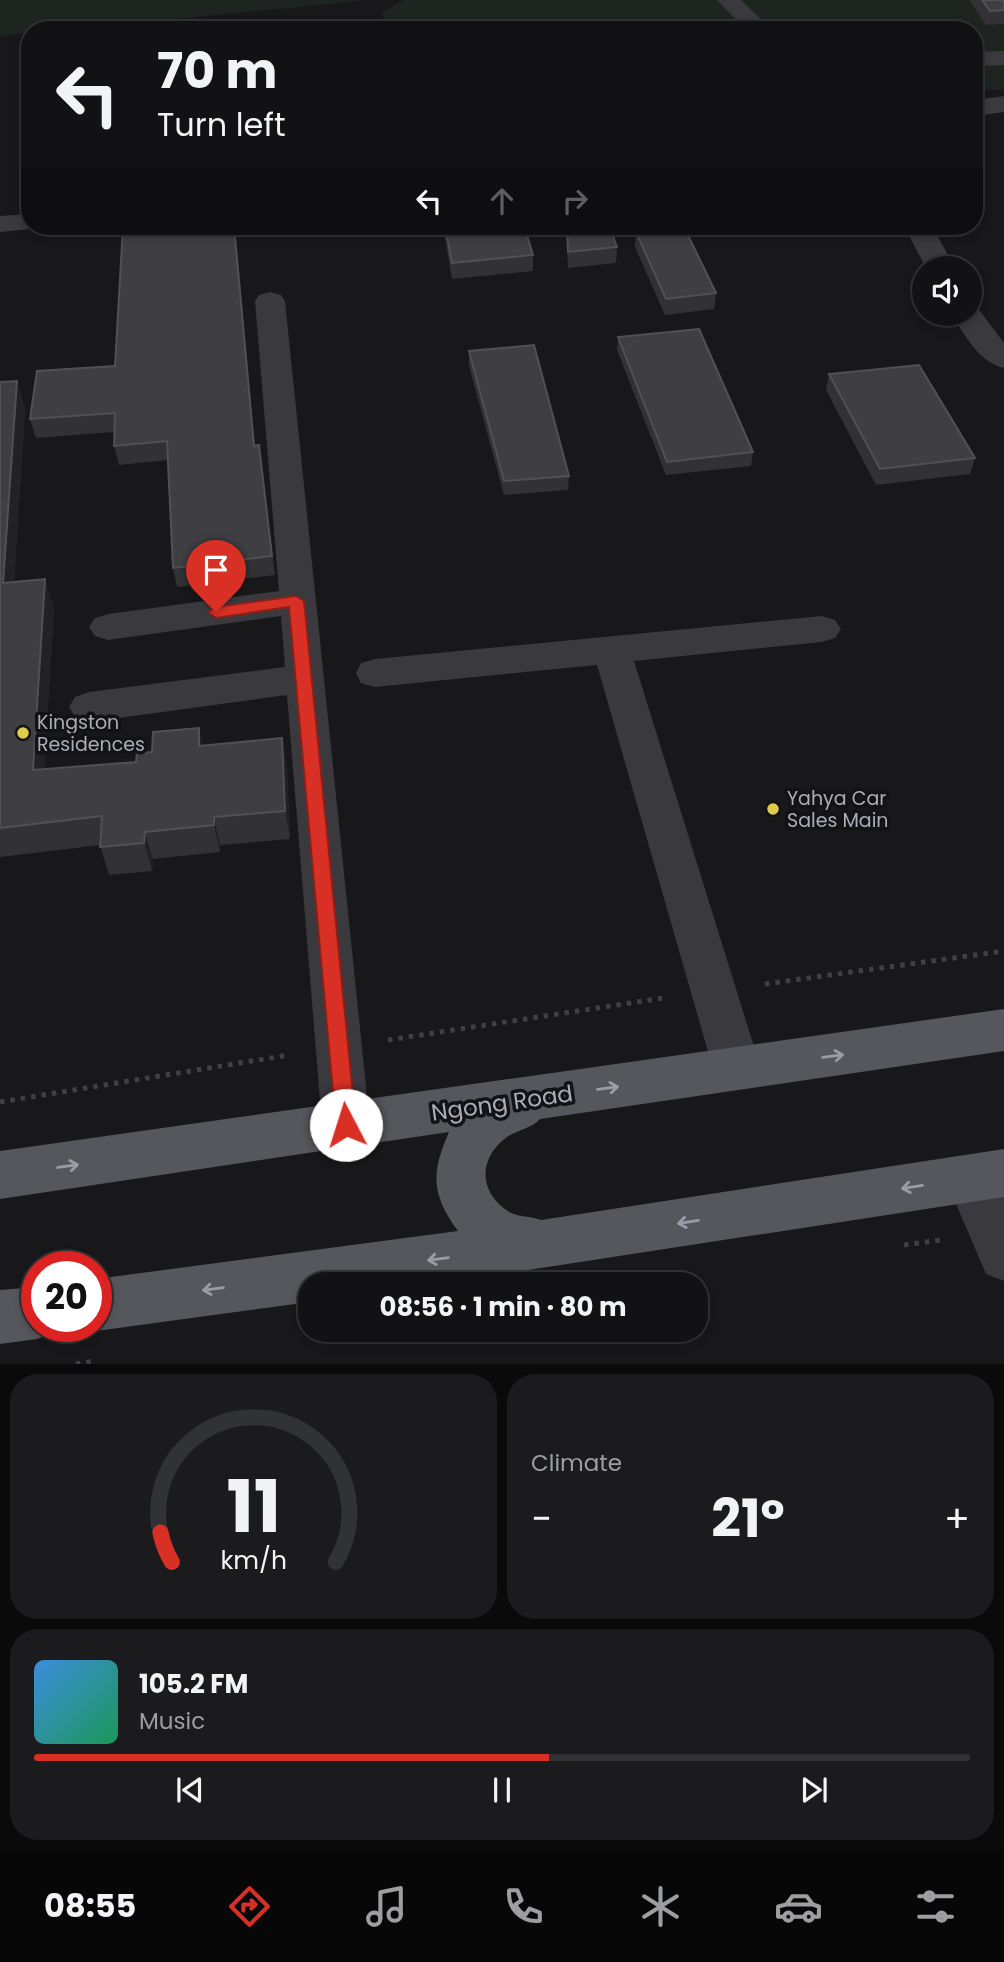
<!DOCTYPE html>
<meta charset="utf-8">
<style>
body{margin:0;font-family:Poppins,sans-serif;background:#1b1b1d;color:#f1f3f6;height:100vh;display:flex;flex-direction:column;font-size:26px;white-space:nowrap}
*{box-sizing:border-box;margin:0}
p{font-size:23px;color:#9c9ea0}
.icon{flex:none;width:38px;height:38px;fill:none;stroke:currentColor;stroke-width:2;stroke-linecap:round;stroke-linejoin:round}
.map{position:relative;height:1364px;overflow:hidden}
.sheet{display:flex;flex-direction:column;gap:10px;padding:10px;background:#0a0a0b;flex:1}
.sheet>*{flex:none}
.hud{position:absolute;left:21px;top:21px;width:962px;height:214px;border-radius:28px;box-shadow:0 4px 10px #0003,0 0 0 2px #313234;background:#121214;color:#f1f3f6;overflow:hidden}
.controls{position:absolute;left:912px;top:256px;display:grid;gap:14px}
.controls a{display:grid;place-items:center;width:70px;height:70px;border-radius:50%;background:#121214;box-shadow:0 4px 10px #0003,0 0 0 2px #313234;font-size:35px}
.speed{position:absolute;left:21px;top:1251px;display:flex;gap:14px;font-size:35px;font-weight:700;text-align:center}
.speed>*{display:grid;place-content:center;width:91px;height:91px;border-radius:50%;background:#121214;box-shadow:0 4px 10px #0003,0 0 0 2px #313234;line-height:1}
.speed .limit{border:10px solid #d22;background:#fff;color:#111}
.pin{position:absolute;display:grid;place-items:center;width:60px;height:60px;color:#fff;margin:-72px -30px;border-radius:50% 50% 50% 0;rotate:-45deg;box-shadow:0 0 7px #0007}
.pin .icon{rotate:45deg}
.me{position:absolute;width:77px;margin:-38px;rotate:355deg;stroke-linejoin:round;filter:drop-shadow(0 0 5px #0008)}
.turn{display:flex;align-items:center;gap:24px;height:147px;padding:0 21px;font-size:32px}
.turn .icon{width:91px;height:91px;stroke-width:2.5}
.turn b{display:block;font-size:49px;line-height:60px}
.lanes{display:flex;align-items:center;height:66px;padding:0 21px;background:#0003;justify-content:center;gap:35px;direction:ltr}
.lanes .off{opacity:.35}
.big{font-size:52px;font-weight:700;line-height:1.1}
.sheet .card{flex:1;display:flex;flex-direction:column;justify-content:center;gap:10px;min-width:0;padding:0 24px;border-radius:28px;background:#1b1b1d}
.sheet .dial{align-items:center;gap:0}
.dial svg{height:182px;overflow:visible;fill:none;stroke:#313234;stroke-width:7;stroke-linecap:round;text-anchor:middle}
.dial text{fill:#f1f3f6;stroke:none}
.song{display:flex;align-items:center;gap:21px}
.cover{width:84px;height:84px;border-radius:10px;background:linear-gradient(135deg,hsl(210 70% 55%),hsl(150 70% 35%))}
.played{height:7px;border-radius:4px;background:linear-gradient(90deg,#d93025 55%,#313234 55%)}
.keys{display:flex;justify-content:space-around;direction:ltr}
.heat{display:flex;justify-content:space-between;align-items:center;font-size:38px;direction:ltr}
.sheet .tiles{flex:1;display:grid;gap:10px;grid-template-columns:1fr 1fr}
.card:last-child{grid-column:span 2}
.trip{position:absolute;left:298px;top:1272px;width:410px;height:70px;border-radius:28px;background:#121214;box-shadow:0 4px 10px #0003,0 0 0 2px #313234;font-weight:700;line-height:70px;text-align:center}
.tab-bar{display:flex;height:112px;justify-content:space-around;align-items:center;background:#070708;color:#9c9ea0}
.tab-bar .icon{width:49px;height:49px}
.tab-bar .active{color:#d93025}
.tab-bar b{font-size:32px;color:#f1f3f6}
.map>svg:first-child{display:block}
.green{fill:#1e2420}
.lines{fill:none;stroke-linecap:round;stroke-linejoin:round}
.path{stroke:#3f4045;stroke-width:5;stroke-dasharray:4.5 6;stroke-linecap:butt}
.minor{fill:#39393e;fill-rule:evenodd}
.major{fill:#56565d;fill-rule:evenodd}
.wall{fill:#323135}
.shaded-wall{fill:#222224}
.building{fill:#3f3f43;stroke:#505055;stroke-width:2}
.oneway{stroke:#9a9ca6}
.route{fill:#d93025;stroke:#8d1f18;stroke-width:2}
.poi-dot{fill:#e1cc49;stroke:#131315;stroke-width:2.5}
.labels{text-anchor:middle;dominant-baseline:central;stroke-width:7;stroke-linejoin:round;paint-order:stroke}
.poi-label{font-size:19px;fill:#abadb8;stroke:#131315;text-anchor:start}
.near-street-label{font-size:23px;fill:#abadb8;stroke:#131315}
</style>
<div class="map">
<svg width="1004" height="1364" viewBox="0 0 1004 1364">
<rect width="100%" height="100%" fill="#18181a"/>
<g class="green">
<polygon points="0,0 370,0 62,30 30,30 30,33 0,36"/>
<polygon points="404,0 1004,0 1004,89 975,91 975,30 386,30 382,12"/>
</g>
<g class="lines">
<g class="path">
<polyline points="765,984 1004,951"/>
<polyline points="388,1040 663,998"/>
<polyline points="0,1102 289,1055"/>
<polyline points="904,1245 941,1240"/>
<polyline points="76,1364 94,1361"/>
</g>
<g class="minor">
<polygon points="717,0 741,0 772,30 746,30"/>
<polygon points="1004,51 1004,65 975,66 975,52"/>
<polygon points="1004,96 1004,112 975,116 975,100"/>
<polygon points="30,214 30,226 41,226 40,228 0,232 0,216"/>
<polygon points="904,226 932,226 955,268 926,268"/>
<polygon points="270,292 281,295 285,301 370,1125 363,1141 346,1148 329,1141 322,1125 287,695 89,722 75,717 69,707 75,697 89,692 285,667 281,616 108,640 95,636 89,627 95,618 108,614 279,591 255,301 259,295"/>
<path d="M970 305 977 307 1004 343V368C978 362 965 335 951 313H970Z"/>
<polygon points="822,616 835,620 841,629 835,638 822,642 634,661 761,1069 754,1084 737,1090 720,1084 713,1069 597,665 375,687 361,683 356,673 361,663 375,659"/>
<polygon points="970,1154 988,1161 1004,1198 1004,1281 986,1274 945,1178 952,1161"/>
</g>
<g class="major">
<path d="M1004 1009V1051L540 1119C532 1128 518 1130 507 1137 478 1158 478 1192 509 1212 518 1217 531 1216 541 1220L1004 1149V1197L437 1284H310V1302L96 1331 84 1326H96V1279L458 1231C431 1194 431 1173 449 1132L0 1199V1151Z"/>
<polygon points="37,1287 37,1326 58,1326 56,1332 37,1339 0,1344 0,1290"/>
</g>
</g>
<g class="wall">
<polygon points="969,0 1004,0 1004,24 986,25"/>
<polygon points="443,226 524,226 533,255 533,271 452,279"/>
<polygon points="566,226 609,226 617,247 616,263 568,268"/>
<polygon points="636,232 716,293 714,309 665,315 635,247"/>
<polygon points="236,237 255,446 259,445 275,575 177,587 173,568 168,460 119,465 114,446 114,432 36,438 30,419 115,366"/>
<polygon points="618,337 753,452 751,466 666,475 617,350"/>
<polygon points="469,351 569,476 568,490 504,495 469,366"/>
<polygon points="829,374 975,458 970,474 876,485 826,390"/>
<polygon points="17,381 25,409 14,582 54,608 44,769 136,762 152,752 199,728 203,746 287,766 290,839 220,845 220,852 153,859 152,871 109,875 100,845 0,857 0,382"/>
</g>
<g class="shaded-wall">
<polygon points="234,226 236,237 256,465 254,446"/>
<polygon points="17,381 25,409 12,612 3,583"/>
<polygon points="45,579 54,608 42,798 33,770"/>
<polygon points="199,728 205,756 199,746"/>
<polygon points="282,738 287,766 290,839 285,811"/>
<polygon points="214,817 220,845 220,852 214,825"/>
<polygon points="145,832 153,859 152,871 144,843"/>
</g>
<g class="building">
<polygon points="982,0 1004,0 1004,10 990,11"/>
<polygon points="143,226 234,226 254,446 259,445 272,556 173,568 167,441 114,446 115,413 30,419 37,371 115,366 123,227"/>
<polygon points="445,226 524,226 533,255 452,263"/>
<polygon points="567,226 609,226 617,247 568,252"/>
<polygon points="684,227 716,293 666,299 636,232"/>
<polygon points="699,329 753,452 667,462 618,337"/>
<polygon points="534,345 569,476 504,481 469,351"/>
<polygon points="919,365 975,458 880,469 829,374"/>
<polygon points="17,381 3,583 45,579 33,770 136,762 137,753 152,752 153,732 199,728 199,746 282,738 285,811 214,817 214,825 145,832 144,843 100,847 102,816 0,828 0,382"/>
</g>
<defs><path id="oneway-shaft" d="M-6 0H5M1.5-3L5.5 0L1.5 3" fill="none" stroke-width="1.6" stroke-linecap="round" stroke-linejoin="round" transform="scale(1.75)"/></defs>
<g class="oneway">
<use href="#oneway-shaft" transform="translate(833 1056) rotate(-8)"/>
<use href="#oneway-shaft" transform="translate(608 1088) rotate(-8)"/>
<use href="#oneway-shaft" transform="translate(68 1166) rotate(-8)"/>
<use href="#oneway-shaft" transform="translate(912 1187) rotate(171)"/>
<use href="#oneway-shaft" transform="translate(688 1222) rotate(171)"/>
<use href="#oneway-shaft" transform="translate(438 1259) rotate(172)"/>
<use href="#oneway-shaft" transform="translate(213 1289) rotate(172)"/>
</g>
<polygon class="route" points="296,596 304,601 356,1125 353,1132 346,1135 339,1132 336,1125 289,607 216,618 208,612 216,607"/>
<g class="poi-dot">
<circle cx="23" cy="733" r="7"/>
<circle cx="773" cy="809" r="7"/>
</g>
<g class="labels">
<g class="poi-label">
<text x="37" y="722">Kingston<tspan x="37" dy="22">Residences</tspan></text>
<text x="787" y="798">Yahya Car<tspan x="787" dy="22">Sales Main</tspan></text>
</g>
<g class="near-street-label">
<text transform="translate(502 1103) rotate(-8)">Ngong Road</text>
</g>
</g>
</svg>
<div class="controls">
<a><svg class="icon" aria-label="sound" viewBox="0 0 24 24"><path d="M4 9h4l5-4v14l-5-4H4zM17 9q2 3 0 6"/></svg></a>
</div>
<div class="speed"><div class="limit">20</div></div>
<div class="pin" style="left:216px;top:612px;background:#d93025"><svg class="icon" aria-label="arrive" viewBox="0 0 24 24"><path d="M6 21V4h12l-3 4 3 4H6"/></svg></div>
<svg class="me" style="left:346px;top:1125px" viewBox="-20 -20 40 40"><circle r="19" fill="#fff"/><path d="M0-13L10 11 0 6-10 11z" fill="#d93025"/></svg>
<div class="trip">08:56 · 1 min · 80 m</div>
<div class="hud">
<div class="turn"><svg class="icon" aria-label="left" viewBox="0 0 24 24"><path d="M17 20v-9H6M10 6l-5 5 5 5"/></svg><div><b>70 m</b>Turn left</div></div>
<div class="lanes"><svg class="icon" aria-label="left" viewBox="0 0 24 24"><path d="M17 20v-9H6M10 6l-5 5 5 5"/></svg><svg class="icon off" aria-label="ahead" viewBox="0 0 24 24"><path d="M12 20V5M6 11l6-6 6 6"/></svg><svg class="icon off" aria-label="right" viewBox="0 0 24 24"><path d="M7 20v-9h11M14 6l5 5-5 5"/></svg></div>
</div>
</div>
<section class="sheet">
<div class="tiles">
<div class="card dial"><svg viewBox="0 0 100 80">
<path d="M14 69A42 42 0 1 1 86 69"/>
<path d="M14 69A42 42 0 0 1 9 56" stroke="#d93025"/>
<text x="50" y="56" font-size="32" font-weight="700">11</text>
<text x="50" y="72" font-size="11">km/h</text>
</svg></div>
<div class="card"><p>Climate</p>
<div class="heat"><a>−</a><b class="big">21°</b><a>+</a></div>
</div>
<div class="card">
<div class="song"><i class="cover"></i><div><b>105.2 FM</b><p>Music</p></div></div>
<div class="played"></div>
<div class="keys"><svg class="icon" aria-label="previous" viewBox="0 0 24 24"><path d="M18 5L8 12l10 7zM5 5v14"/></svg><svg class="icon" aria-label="pause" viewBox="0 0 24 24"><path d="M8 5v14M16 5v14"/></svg><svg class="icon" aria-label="next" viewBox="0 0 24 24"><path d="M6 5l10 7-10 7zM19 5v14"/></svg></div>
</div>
</div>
</section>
<nav class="tab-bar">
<b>08:55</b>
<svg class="icon active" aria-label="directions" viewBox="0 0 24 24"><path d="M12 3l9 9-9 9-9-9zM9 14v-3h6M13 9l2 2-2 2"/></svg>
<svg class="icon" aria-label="music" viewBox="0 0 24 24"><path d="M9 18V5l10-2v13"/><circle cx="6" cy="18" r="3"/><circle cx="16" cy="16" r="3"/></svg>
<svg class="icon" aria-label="phone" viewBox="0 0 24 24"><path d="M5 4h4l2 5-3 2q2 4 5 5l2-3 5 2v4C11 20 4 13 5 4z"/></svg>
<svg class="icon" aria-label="climate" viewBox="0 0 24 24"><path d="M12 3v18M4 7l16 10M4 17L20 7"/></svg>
<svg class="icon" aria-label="car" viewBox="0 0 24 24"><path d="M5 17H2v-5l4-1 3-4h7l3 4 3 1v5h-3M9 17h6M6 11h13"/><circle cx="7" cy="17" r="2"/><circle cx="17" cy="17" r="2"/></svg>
<svg class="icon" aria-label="filters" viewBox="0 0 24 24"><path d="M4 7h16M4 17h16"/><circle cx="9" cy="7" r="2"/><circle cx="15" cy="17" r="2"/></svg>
</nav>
